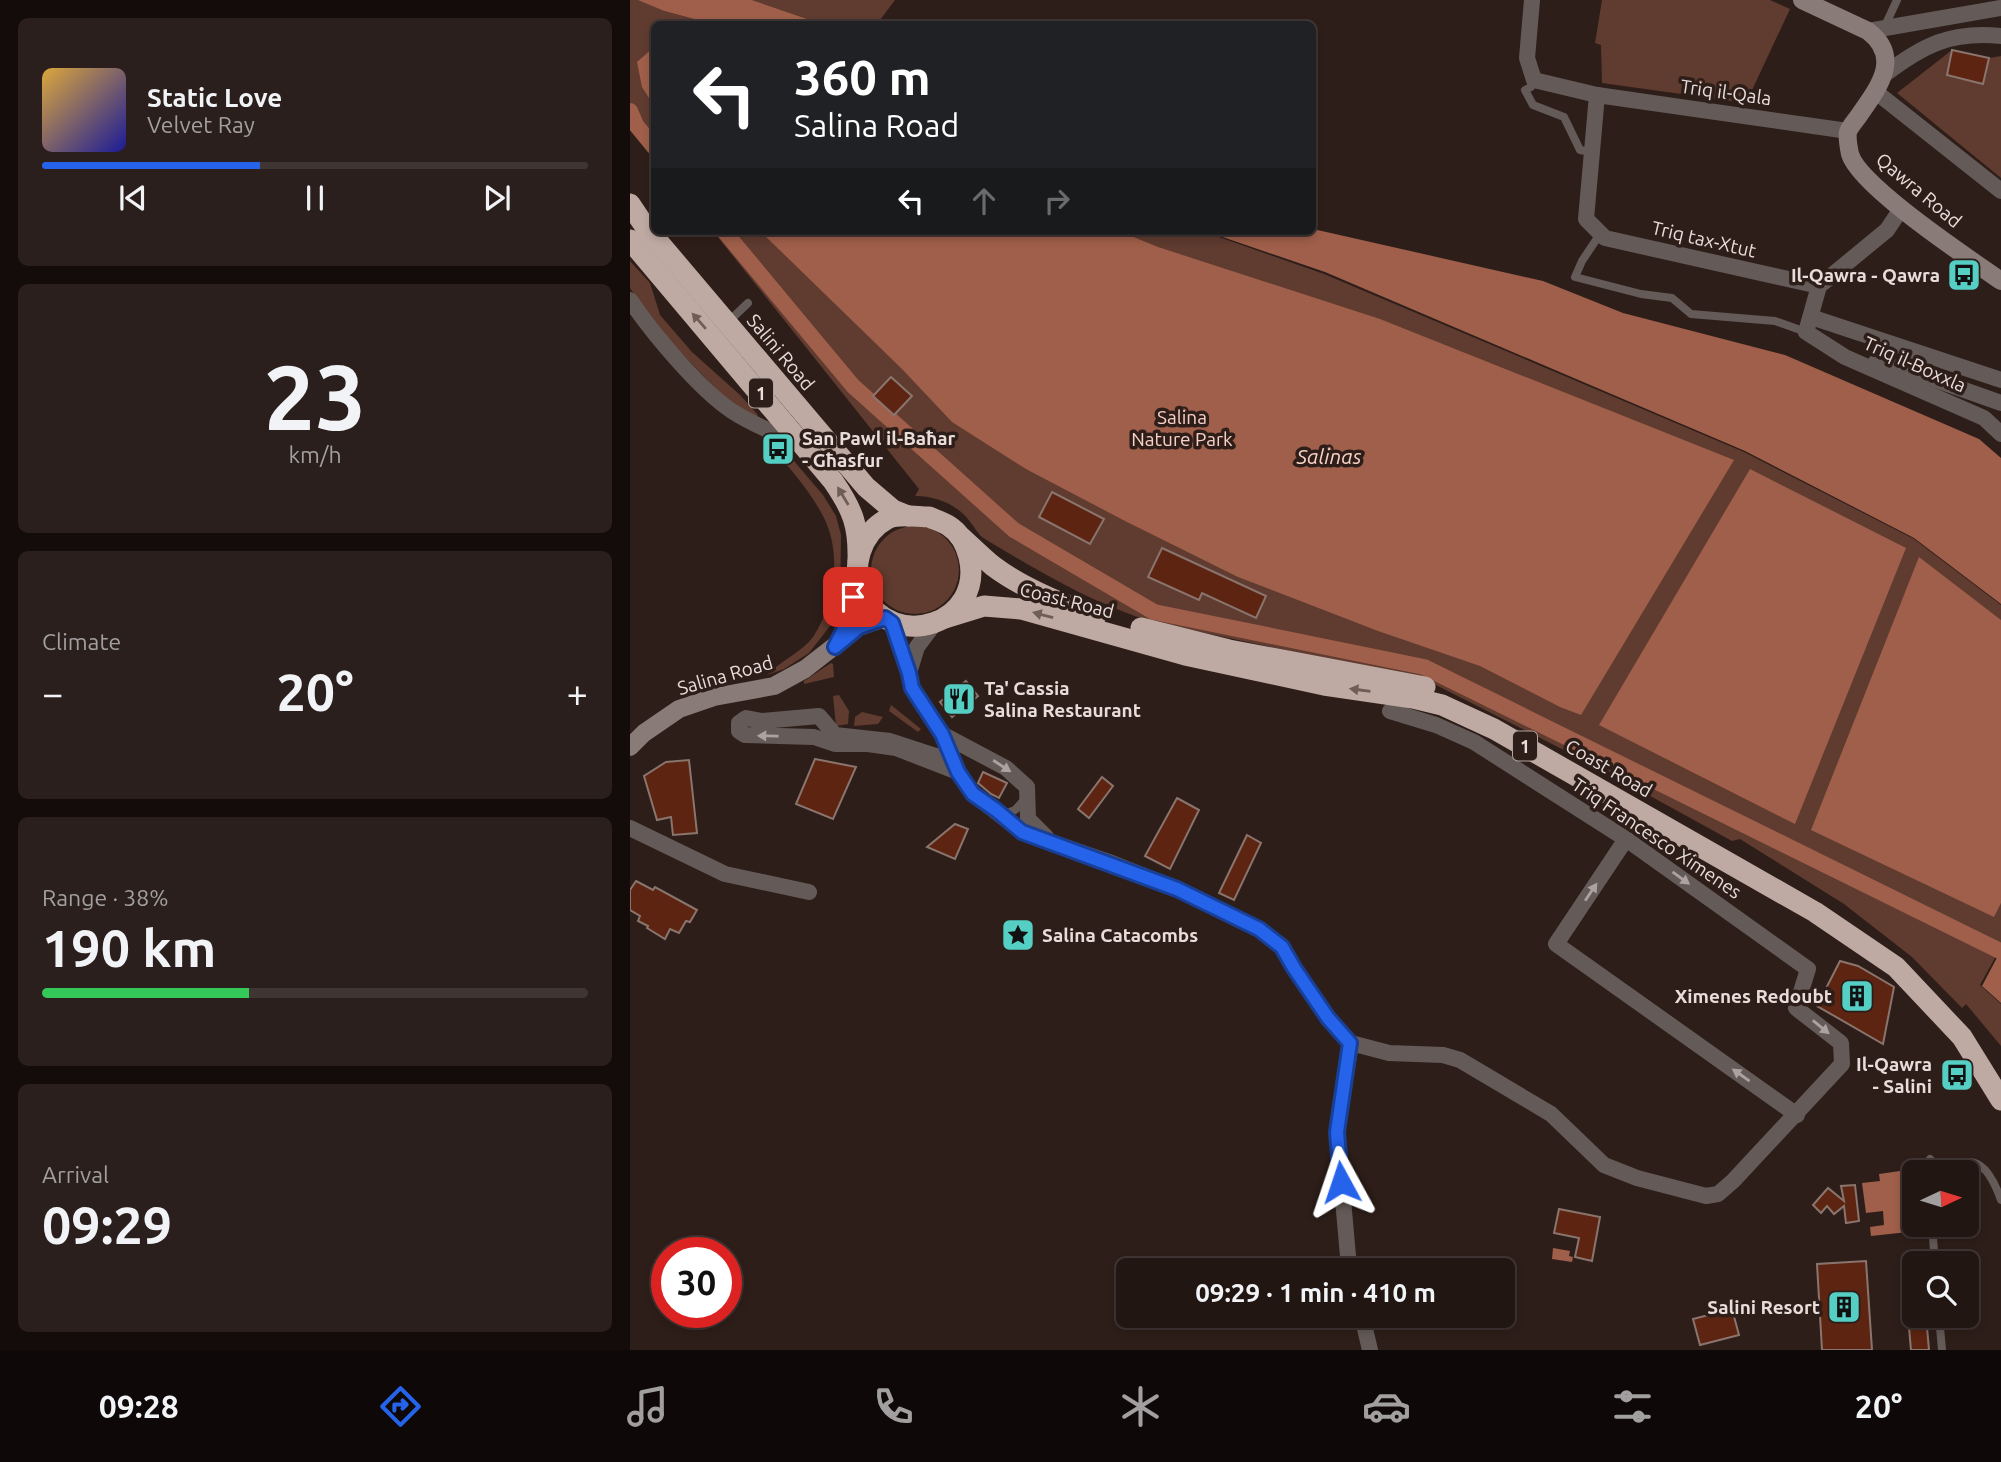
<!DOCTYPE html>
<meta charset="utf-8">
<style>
body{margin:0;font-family:Ubuntu,sans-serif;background:#2a1f1c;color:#f1f3f6;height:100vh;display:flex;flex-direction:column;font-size:26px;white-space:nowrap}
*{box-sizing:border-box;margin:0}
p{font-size:23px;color:#a29fa0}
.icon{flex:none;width:38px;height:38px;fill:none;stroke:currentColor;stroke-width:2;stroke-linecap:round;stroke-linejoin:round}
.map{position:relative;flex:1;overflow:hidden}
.drawer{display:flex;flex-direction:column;gap:18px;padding:18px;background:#130c0a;width:630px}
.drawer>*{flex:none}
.hud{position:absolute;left:21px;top:21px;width:665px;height:214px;border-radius:10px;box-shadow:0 4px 10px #0003,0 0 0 2px #3f3533;background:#202124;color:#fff;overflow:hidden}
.needle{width:46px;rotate:86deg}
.fabs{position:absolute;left:1272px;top:1160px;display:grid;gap:14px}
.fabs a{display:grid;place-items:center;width:77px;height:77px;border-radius:10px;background:#221613;box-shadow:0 4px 10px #0003,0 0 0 2px #3f3533;font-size:35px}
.speed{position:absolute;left:21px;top:1237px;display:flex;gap:14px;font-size:35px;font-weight:700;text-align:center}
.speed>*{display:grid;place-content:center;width:91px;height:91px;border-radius:50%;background:#221613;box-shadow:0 4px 10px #0003,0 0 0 2px #3f3533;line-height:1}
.speed .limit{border:10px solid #d22;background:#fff;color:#111}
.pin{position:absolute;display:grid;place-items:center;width:60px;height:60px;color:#fff;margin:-30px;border-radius:14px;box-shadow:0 4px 10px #0006}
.me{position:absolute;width:77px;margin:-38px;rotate:355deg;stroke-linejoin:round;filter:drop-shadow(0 0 5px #0008)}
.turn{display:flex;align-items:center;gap:24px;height:147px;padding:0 28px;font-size:32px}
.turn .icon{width:91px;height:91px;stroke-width:2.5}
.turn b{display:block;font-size:49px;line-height:60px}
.lanes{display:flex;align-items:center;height:66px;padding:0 28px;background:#0003;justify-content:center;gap:35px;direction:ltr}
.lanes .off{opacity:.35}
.big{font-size:52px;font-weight:700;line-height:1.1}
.drawer .tile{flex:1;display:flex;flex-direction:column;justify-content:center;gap:10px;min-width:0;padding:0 24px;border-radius:10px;background:#2a1f1c}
.drawer .dial{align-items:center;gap:0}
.dial b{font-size:91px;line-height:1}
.song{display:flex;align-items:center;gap:21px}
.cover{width:84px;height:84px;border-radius:10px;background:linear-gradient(135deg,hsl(40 70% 55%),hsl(240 70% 35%))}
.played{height:7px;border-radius:4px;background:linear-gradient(90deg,#2563eb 40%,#3f3533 40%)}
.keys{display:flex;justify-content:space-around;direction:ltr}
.heat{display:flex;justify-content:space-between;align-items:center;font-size:38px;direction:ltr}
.charge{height:10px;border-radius:5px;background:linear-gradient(90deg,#34c759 38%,#3f3533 0)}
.trip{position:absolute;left:486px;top:1258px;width:399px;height:70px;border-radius:10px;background:#221613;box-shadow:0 4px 10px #0003,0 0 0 2px #3f3533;font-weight:700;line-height:70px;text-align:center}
.tab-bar{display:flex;height:112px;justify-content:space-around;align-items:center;background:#0e0908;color:#a29fa0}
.tab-bar .icon{width:49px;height:49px}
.tab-bar .selected{color:#2563eb}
.tab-bar b{font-size:32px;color:#f1f3f6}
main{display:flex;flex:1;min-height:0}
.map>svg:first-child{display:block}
.green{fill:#603b2f}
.water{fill:#9f5f4a}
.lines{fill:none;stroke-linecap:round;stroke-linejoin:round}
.canal{stroke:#9f5f4a;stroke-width:16}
.building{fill:#5d2411;stroke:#89756e;stroke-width:2}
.lane{stroke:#645b58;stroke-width:8}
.street{stroke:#645b58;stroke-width:16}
.secondary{stroke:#897b77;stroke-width:18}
.highway{stroke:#bfaaa3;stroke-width:21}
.oneway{fill:#6f5d57}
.oneway2{fill:#ada29f}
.route-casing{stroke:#184099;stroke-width:18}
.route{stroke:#2563eb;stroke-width:12}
.labels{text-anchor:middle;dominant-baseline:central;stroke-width:7;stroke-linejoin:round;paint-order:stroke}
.shield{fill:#2e1e19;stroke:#b0a49f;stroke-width:2}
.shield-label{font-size:18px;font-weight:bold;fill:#e8ddd9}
.street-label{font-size:19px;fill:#e8ddd9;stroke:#2e1e19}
.poi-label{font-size:19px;font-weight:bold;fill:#e8ddd9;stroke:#2e1e19;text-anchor:end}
.park-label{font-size:19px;fill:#f9d1c5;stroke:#2e1e19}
.water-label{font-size:21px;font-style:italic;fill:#fbd3c6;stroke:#2e1e19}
</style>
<main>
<section class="drawer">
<div class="tile">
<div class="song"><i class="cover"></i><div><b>Static Love</b><p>Velvet Ray</p></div></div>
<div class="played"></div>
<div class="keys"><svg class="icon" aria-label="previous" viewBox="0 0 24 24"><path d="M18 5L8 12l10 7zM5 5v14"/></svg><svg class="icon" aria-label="pause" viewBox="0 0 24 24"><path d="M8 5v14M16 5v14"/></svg><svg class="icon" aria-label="next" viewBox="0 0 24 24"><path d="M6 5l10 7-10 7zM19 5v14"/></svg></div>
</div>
<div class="tile dial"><b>23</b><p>km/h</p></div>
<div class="tile"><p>Climate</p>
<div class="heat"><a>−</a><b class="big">20°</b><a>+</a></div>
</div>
<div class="tile"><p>Range · 38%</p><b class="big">190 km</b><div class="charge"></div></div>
<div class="tile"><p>Arrival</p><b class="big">09:29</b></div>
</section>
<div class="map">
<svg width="1371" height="1350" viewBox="0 0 1371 1350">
<rect width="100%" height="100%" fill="#2e1e19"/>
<g class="green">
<polygon points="0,0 10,0 34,11 83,24 24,24 24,159 0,125"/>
<polygon points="122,0 265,0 247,24 192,24"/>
<polygon points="972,0 1140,0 1160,9 1116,103 972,83 971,45 965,43"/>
<polygon points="1322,50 1317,75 1353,84 1359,58 1371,56 1371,178 1267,93"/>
<path d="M83 231H572L694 274 1114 452 1284 539 1371 605V947L1350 985 1371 1004V1046L1336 1004 1332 1008 1282 957 1214 904 1110 839 1102 841 973 770 796 680 519 621C460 602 408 571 355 539 348 535 346 529 341 523 329 505 306 496 285 496L289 489Z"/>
<polygon points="0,261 20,283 30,315 62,352 110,395 128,415 126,417 93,396 25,326 0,288"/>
<path d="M128 431 146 440 193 495 206 516 211 535 210 605 200 626 179 653 154 669 137 675C150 661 171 653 183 637 205 604 212 554 194 518 178 486 150 458 128 431Z"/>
<circle cx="285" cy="570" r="44"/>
<polygon points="201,663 203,664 204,677 174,684 174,681"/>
<polygon points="209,695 219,711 218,724 206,726 203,696"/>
<polygon points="261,705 291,729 288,732 259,711"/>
<polygon points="232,712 253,717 248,724 224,726 225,717"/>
</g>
<g class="water">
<polygon points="8,0 122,0 192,24 83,24 34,11"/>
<polygon points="24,47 24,106 12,87 7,62"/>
<polygon points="683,229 913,281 993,313 1155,355 1349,439 1371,458 1371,604 1284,538 1115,451 695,272 575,231 682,231"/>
<polygon points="130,231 489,231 528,247 750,319 1104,460 951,715 930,707 850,666 748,631 608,577 495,521 396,469 322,422 272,369"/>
<polygon points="1120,469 1276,548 1165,824 969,725"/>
<polygon points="1289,557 1371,620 1371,903 1364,917 1181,830"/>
<polygon points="1371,950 1371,1003 1352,986"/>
<polygon points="1270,1171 1278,1232 1241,1236 1240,1227 1254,1225 1253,1211 1236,1213 1232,1183 1250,1181 1249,1174"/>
<polygon points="923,1248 940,1251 939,1256 943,1257 942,1262 922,1259"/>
</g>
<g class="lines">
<g class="canal">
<polyline points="0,111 6,125 24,147"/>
<polyline points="94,231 223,386 384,530 524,612 794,667 1370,951"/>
</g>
</g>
<g class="building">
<polygon points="1322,50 1359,58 1353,84 1317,75"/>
<polygon points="261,377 282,396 264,415 243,396"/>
<polygon points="422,492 474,519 460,544 409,517"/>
<polygon points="532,548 636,596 626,618 572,593 569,600 518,577"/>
<polygon points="336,681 348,696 322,717 310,702"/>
<polygon points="185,759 226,767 203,819 166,804"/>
<polygon points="59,760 67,833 43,835 41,817 27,820 14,776 36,762"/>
<polygon points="353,772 377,783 369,798 361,794 348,783"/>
<polygon points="472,777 483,786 459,818 448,809"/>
<polygon points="547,798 569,810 540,869 515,856"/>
<polygon points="325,824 338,829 325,859 297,847"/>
<polygon points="617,835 631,843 604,900 589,893"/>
<polygon points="6,881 23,890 25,887 67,910 60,922 56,921 49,933 40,929 35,939 17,928 18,926 8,921 10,916 0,910 0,890"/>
<polygon points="1210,961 1228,966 1264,987 1253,1044 1187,1006"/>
<polygon points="1225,1185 1229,1221 1216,1223 1214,1206 1204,1214 1197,1206 1191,1213 1183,1205 1198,1188 1214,1201 1211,1186"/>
<polygon points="929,1209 970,1217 962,1261 945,1257 949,1238 924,1233"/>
<polygon points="1236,1261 1242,1350 1192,1350 1187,1264"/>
<polygon points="1102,1309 1109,1335 1070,1345 1063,1319"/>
<polygon points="1278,1316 1296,1316 1299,1350 1281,1350"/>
</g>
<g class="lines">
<g class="lane">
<polyline points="1254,28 1267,0"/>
<polyline points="904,80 901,87 895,90 903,105 934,117 950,150 962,152"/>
<polyline points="970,234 952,261 945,277 1011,294 1042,298 1061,314 1145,321 1176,332"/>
<polyline points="97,323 118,303"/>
<polyline points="372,815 385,810 395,799"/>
<polyline points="1300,1159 1313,1172"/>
<path d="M1313 1172C1346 1149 1360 1169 1371 1200"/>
<polyline points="1302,1225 1305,1264"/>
<polyline points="1309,1316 1312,1350"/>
</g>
<g class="street">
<polyline points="902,0 897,58 904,80 967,95 1218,131"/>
<polyline points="1238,31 1371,8"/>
<path d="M1254 75C1293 45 1321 31 1371 36"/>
<polyline points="1246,92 1371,191"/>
<polyline points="967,95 956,219 975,238 1189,286"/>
<polyline points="1271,209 1257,230 1189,286 1176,332 1215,357 1354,418 1371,434"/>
<path d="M0 300C22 333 70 390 102 411 123 425 147 434 170 444"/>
<polyline points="1181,317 1371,380"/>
<polyline points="1245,363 1278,370 1371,403"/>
<polyline points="262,623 279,673 287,647 305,623"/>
<polyline points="279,673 282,688 312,734 328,772 343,794 392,832 479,862 547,889 629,929 652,946 664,968 698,1018 721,1043 707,1132 718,1256 721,1270"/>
<polyline points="312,734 376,768 397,787 398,819 416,837"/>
<polyline points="322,755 306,756 260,741 205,735 189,716 132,721 116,718 109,723 109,731 115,735 184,737 205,744 238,744 266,748 328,772"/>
<polyline points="0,828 95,874 179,892"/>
<polyline points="996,839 926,944 1167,1115"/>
<polyline points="721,1043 759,1053 813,1055 830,1060 921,1114 974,1165 1007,1178 1076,1196 1088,1194 1103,1181 1212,1064 1211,1043 1166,1008 1178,969 996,839 844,742 806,725 760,711"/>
<polyline points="732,1316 740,1350"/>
</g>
<g class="secondary">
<path d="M1172 0 1238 31C1272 57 1249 87 1230 114 1227 119 1220 126 1218 132 1217 137 1219 149 1220 154 1229 186 1340 259 1371 281"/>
<polyline points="210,638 219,619 227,575"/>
<polyline points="0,747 14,733 49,709 84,697 144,686 175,669 229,627 255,618"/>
</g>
<g class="highway">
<polyline points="0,204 14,225 236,487 263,510 278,516"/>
<path d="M0 240 203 481C223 510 229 526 228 561"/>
<path d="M299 517C306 520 313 522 319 526 330 533 336 545 339 557 355 623 264 654 233 594 220 568 231 533 257 519 268 513 287 517 299 517Z"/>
<path d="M331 537C341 546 352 557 363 566 391 587 434 605 466 616"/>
<polyline points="315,618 354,606 391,609 555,655 694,685 783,698 812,705 864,729 1185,912 1266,967 1332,1037 1371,1100"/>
<polyline points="511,628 599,650 795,687"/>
</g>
</g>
<defs><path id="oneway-solid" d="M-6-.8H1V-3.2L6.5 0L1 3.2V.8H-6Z" transform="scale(1.75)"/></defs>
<g class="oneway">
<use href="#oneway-solid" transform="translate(69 321) rotate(-131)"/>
<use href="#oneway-solid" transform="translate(213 496) rotate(-121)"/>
<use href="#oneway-solid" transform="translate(413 615) rotate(-165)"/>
<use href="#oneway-solid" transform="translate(730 690) rotate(-172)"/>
</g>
<g class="oneway2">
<use href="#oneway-solid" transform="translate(138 736) rotate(-179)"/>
<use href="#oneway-solid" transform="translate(372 766) rotate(33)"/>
<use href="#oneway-solid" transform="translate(1051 878) rotate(36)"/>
<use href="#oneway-solid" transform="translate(961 892) rotate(-56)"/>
<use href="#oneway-solid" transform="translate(1191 1027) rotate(39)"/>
<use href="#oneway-solid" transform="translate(1111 1075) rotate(-145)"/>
</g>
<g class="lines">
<defs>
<polyline id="route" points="223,597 219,619 205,647 229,627 255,618 262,623 279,673 282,688 312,734 328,772 343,794 366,810 392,832 547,889 629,929 652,947 664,968 698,1018 720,1043 707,1132 711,1182"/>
</defs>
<use href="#route" class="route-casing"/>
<use href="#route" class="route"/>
</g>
<defs>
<symbol id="bus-square" viewBox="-11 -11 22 22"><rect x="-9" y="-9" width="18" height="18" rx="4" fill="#55cec4" stroke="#2e1e19"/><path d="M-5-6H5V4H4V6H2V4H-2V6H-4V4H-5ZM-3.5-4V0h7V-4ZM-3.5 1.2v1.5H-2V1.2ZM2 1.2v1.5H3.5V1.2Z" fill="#111"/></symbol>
<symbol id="restaurant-square" viewBox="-11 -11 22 22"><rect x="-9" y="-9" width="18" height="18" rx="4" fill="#55cec4" stroke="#2e1e19"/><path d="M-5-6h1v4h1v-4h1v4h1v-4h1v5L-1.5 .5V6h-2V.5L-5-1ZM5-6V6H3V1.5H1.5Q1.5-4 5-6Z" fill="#111"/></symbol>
<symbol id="sight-square" viewBox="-11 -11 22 22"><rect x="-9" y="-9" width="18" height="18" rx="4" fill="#55cec4" stroke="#2e1e19"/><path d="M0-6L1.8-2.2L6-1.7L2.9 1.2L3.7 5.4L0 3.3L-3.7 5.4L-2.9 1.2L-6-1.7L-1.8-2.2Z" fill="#111"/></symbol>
<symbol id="building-square" viewBox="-11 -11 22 22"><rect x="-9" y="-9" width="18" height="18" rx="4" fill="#55cec4" stroke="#2e1e19"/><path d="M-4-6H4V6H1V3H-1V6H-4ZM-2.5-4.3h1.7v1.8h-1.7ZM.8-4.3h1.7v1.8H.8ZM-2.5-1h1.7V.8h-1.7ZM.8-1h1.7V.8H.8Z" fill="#111"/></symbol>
</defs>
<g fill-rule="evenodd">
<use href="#bus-square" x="1315" y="256" width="38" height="38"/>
<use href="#bus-square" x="129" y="430" width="38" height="38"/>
<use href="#restaurant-square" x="310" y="680" width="38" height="38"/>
<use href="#sight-square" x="369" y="916" width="38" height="38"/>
<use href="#building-square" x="1208" y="977" width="38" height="38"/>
<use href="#bus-square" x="1308" y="1056" width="38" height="38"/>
<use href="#building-square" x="1195" y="1288" width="38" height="38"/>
</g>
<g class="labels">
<g class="shield">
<rect x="119" y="378.5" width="24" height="29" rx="5"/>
<rect x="883" y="731.5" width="24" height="29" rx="5"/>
</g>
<g class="shield-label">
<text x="131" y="393">1</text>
<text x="895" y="746">1</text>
</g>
<g class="street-label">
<text transform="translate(1096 92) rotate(8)">Triq il-Qala</text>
<text transform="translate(1289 190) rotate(40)">Qawra Road</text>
<text transform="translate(1074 239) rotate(13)">Triq tax-Xtut</text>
<text transform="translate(151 352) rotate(50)">Salini Road</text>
<text transform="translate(1285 364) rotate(24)">Triq il-Boxxla</text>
<text transform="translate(437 600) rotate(14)">Coast Road</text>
<text transform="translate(95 675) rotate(-16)">Salina Road</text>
<text transform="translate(979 768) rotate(30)">Coast Road</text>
<text transform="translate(1027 838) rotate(34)">Triq Francesco Ximenes</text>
</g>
<g class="poi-label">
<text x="1310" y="275">Il-Qawra - Qawra</text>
<text x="172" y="438" text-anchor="start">San Pawl il-Baħar<tspan x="172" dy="22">- Għasfur</tspan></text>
<text x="354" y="688" text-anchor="start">Ta' Cassia<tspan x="354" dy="22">Salina Restaurant</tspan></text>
<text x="412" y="935" text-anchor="start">Salina Catacombs</text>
<text x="1202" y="996">Ximenes Redoubt</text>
<text x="1302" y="1064">Il-Qawra<tspan x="1302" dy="22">- Salini</tspan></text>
<text x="1190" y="1307">Salini Resort</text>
</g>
<g class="park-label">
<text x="552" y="417">Salina<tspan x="552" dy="22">Nature Park</tspan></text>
</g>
<g class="water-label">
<text x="699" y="456">Salinas</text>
</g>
</g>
</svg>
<div class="fabs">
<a><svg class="needle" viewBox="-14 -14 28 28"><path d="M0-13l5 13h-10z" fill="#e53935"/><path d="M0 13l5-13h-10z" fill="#a29fa0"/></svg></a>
<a><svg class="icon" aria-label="search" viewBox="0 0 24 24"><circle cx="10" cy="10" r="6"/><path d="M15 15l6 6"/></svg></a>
</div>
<div class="speed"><div class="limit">30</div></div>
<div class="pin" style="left:223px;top:597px;background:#d93025"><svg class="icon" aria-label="arrive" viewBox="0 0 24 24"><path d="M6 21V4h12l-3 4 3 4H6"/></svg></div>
<svg class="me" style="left:711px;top:1182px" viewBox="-20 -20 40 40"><path d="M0-17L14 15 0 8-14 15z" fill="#2563eb" stroke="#fff" stroke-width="4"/></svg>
<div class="trip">09:29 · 1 min · 410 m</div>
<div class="hud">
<div class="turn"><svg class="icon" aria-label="left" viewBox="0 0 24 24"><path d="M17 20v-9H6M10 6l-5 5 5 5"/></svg><div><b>360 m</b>Salina Road</div></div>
<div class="lanes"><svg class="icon" aria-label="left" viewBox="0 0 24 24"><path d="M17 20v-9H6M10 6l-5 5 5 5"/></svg><svg class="icon off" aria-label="ahead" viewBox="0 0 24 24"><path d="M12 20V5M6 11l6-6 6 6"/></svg><svg class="icon off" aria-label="right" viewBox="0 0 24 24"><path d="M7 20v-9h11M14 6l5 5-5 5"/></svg></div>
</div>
</div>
</main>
<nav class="tab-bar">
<b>09:28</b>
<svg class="icon selected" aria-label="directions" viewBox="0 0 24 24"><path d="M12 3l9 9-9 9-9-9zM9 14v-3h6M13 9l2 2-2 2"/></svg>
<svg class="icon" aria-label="music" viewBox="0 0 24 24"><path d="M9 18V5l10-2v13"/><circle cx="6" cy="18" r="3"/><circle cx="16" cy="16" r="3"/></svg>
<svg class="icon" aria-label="phone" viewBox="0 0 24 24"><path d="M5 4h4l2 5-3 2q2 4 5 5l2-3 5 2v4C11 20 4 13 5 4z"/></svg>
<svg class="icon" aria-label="climate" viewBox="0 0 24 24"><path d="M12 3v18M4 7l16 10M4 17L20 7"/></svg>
<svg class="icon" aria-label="car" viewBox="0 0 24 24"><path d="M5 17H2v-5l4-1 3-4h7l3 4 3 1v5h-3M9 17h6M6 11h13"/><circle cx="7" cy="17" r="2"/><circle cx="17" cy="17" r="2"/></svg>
<svg class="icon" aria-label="filters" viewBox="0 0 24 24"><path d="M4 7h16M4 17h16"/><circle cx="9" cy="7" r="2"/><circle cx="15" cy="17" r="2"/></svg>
<b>20°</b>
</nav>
